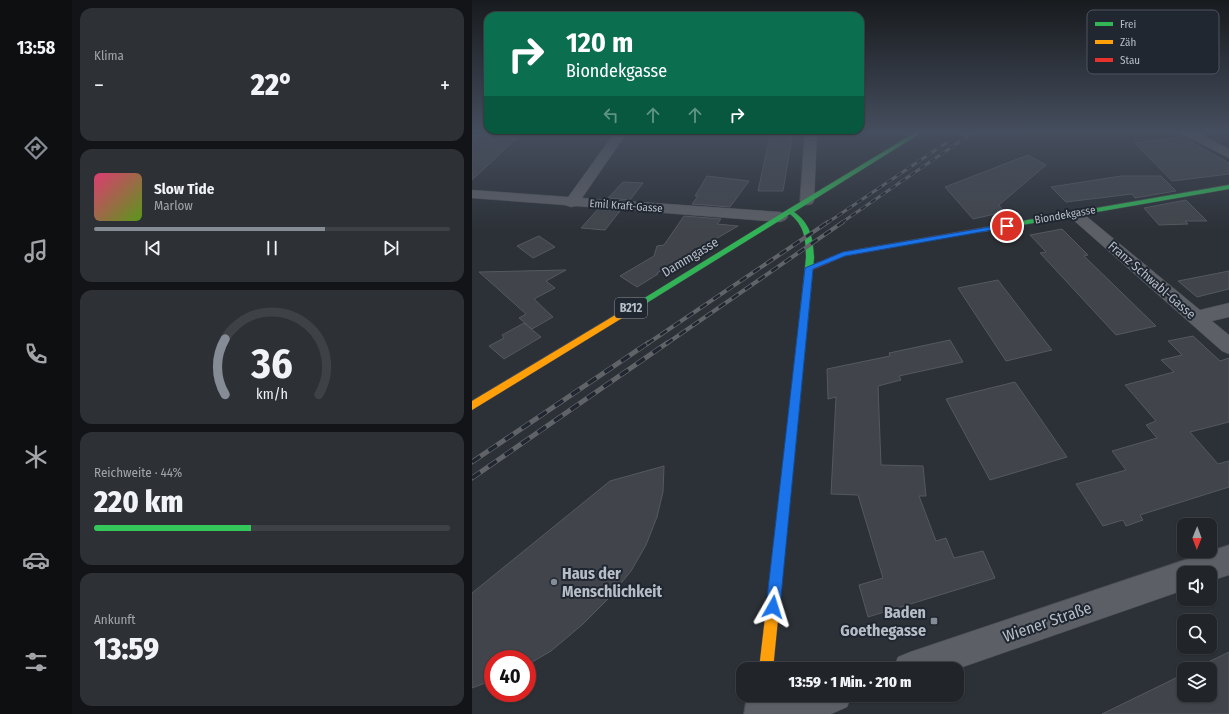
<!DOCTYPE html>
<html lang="de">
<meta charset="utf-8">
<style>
body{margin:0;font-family:"Fira Sans Condensed",sans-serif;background:#2d3135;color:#f1f3f6;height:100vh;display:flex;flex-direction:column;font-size:15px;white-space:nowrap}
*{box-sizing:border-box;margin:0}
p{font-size:13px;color:#a2a5a8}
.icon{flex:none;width:22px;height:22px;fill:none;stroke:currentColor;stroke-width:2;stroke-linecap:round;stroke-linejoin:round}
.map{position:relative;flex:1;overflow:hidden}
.side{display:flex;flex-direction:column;gap:8px;padding:8px;background:#121417;width:400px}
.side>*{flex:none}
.banner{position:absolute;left:12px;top:12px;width:380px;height:122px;border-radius:12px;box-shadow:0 1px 3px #0004,0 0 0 1px #3e4246;background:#0b6e4f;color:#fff;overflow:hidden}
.needle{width:26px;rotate:181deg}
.controls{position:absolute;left:705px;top:518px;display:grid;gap:8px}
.controls a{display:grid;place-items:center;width:40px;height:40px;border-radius:8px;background:#212529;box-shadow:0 1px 3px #0004,0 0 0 1px #3e4246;font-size:20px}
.speed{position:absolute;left:12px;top:650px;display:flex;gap:8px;font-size:20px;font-weight:700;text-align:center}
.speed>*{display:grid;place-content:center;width:52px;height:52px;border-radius:50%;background:#212529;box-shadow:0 1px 3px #0004,0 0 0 1px #3e4246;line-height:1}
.speed .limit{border:6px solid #d22;background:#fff;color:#111}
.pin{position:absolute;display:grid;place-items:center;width:34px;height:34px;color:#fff;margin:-17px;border:2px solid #fff;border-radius:50%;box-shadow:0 1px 4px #0007}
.me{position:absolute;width:44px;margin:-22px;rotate:6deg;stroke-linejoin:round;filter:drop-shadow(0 0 3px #0008)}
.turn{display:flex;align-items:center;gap:14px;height:84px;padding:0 16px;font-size:18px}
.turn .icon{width:52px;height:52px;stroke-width:2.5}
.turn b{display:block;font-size:28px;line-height:34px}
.lanes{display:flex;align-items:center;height:38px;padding:0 16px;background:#0003;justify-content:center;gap:20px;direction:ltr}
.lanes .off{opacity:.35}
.big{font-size:30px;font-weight:800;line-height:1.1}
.side .tile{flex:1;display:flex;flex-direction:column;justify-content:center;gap:6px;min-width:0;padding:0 14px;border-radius:12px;background:#2d3135}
.side .dial{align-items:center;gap:0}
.dial svg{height:104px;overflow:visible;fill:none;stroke:#3e4246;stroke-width:7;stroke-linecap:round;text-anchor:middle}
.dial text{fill:#f1f3f6;stroke:none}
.song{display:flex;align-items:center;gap:12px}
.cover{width:48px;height:48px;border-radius:6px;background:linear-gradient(135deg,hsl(340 70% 55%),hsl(90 70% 35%))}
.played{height:4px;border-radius:2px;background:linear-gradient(90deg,#868c95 65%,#3e4246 65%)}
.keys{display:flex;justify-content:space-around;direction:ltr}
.heat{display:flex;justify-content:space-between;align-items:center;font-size:22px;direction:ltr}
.charge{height:6px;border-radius:3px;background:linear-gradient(90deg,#34c759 44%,#3e4246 0)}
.trip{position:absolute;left:264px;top:662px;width:228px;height:40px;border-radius:12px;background:#212529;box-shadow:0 1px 3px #0004,0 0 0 1px #3e4246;font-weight:800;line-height:40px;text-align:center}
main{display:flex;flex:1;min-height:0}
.menu{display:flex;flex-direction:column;width:72px;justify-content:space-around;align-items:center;background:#0d0f10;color:#a2a5a8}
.menu .icon{width:28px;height:28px}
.menu .active{color:#868c95}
.menu b{font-size:18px;color:#f1f3f6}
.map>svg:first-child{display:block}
.building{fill:#41454b;stroke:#54585f}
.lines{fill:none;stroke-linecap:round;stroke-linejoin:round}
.street-casing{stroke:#4a4d54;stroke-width:1}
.fast-casing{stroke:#4a4d54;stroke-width:1}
.slow-casing{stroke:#4a4d54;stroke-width:1}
.jam-casing{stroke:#4a4d54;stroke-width:1}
.street{fill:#5c5f65;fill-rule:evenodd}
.fast{fill:#30b455;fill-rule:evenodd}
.slow{fill:#ff9f0a;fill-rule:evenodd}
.jam{fill:#e5322d;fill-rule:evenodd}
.rail-far2-casing{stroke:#606368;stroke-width:3}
.rail-far1-casing{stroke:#606368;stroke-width:4}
.rail-casing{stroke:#606368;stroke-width:5}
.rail-far2{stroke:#202731;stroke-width:2;stroke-dasharray:6;stroke-linecap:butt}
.rail-far1{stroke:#202731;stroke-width:2.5;stroke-dasharray:8;stroke-linecap:butt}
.rail{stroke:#202731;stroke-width:3.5;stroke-dasharray:10;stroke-linecap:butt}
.route{fill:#1a73e8;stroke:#114b97}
.poi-dot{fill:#868c95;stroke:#202731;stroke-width:1.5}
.labels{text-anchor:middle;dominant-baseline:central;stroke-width:4;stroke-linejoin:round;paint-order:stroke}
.far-street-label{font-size:11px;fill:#b7bdc7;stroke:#202731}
.shield{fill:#202731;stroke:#8a909a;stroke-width:1}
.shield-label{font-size:12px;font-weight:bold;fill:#b7bdc7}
.street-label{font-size:13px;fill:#b7bdc7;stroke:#202731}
.near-poi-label{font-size:16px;font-weight:bold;fill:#b7bdc7;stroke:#202731;text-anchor:start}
.near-street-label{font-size:16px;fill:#b7bdc7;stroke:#202731}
.key{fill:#202731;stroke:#4d545e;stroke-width:1}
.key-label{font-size:11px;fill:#b7bdc7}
</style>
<main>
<nav class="menu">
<b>13:58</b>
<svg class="icon active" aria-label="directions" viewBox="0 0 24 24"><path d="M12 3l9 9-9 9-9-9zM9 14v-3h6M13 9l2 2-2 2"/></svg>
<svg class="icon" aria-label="music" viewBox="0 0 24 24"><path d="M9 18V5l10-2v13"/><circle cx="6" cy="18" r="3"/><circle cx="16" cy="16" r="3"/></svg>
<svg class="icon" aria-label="phone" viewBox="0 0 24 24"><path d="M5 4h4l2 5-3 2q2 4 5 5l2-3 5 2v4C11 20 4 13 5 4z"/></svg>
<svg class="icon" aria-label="climate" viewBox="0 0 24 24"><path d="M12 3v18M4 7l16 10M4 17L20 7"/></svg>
<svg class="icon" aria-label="car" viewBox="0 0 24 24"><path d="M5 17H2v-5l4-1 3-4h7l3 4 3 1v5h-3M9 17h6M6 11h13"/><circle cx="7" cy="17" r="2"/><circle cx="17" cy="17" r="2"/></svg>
<svg class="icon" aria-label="filters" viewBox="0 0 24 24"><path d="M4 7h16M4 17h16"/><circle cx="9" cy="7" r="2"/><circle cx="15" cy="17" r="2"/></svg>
</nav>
<section class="side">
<div class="tile"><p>Klima</p>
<div class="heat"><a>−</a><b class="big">22°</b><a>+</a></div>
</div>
<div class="tile">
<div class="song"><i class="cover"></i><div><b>Slow Tide</b><p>Marlow</p></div></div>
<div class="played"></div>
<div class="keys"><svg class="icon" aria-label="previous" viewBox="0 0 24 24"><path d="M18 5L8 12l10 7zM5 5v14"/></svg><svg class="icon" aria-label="pause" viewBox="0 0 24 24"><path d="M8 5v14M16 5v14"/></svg><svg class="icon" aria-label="next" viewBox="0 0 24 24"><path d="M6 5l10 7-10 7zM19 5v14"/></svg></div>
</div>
<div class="tile dial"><svg viewBox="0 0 100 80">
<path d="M14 69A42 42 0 1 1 86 69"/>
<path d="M14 69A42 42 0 0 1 14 26" stroke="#868c95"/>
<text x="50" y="56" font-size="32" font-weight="700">36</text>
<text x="50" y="72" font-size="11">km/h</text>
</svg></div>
<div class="tile"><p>Reichweite · 44%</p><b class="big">220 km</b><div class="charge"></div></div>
<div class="tile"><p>Ankunft</p><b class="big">13:59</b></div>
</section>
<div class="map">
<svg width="757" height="714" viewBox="0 0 757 714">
<rect width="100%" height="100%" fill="#2c3137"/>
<g class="building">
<polygon points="299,131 321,131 311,191 286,191"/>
<polygon points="48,135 0,180 0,136"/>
<polygon points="710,137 757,163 757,174 700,181 663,143"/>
<polygon points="556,155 574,165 527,205 532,212 501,219 473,187"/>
<polygon points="235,176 277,181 258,207 220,204 226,196 223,196"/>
<polygon points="649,176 689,176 704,191 663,198 660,194 594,202 579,187"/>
<polygon points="151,182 171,183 158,200 136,198"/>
<polygon points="714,200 735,221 713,221 716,224 687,225 672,208"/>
<polygon points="126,209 148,211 133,230 109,228"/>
<polygon points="212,216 249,219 245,224 266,226 185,273 186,274 165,287 148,276 182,256 185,246 192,245"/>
<polygon points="590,229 616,255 612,256 684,326 644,335 568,253 574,252 558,235"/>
<polygon points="67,236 83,247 61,258 45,246"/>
<polygon points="94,270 74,281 83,288 62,299 81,317 60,329 47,318 54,314 7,272"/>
<polygon points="757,271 757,289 725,297 706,281"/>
<polygon points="526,280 562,327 580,350 534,361 486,288"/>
<polygon points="52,323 69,337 32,359 17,346 32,338 30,335"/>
<polygon points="721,336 748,361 757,358 757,422 718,432 746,464 757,461 757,487 668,515 671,520 654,526 651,520 631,526 604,484 654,470 640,451 685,438 674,425 684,421 653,385 702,372 689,360 710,355 696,341"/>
<polygon points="478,340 491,362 427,376 429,380 406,386 409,465 451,466 454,496 447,496 464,541 474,538 482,558 511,551 523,578 396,617 387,585 411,578 386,495 359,494 364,397 356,399 355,369 418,356 417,353"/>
<polygon points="543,382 595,457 518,480 474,399"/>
<polygon points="192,466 191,492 185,517 174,545 159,571 138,597 111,624 79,651 55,665 55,659 21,659 21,680 0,688 0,593 138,481"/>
<polygon points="757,652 757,714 630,714 712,674 712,695 738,695 738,669 722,669"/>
</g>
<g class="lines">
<defs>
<g id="street">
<polygon points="144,131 156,131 110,198 308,212 313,214 316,217 313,220 308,222 104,206 99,207 93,205 0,198 0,190 96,197"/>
<polygon points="333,131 345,131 342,201 340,204 335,205 330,204 328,201"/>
<polygon points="708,131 722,131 757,149 757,158 710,134"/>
<polygon points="603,209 608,211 728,310 757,303 757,317 740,321 757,335 757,354 750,351 598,217 595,214 598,211"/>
<polygon points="757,545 757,575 738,581 738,573 712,573 712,590 485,669 421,669 426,657 438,652"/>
<polygon points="275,695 380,695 375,707 359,714 272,714"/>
</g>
<g id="fast">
<path d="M446 131H452L322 212C339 224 341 239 342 258L325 430 324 433 320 434 316 433 315 430 334 258C334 240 333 226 318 214L173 304 170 305 166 302 315 210Z"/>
<polygon points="757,185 757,189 510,232 507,230 510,228"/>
</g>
<g id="slow">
<polygon points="170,299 174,302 173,304 0,410 0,401"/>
<polygon points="320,426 324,427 325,430 301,669 287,669 315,430 316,427"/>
</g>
<polygon id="jam" points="510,228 512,229 512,231 373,256 340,270 334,270 333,268 371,252"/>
</defs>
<use href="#street" class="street-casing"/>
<use href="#fast" class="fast-casing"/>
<use href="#slow" class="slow-casing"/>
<use href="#jam" class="jam-casing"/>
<use href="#street" class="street"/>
<use href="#fast" class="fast"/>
<use href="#slow" class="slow"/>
<use href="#jam" class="jam"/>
<defs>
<g id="rail-far2">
<polyline points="355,223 474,143"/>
<polyline points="369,223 503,131"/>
</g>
<g id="rail-far1">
<polyline points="175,344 356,222"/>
<polyline points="194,344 371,222"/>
</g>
<g id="rail">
<polyline points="0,462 176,343"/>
<polyline points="0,478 195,343"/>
</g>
</defs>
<use href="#rail-far2" class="rail-far2-casing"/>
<use href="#rail-far1" class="rail-far1-casing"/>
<use href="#rail" class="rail-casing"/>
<use href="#rail-far2" class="rail-far2"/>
<use href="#rail-far1" class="rail-far1"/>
<use href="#rail" class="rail"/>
</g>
<linearGradient id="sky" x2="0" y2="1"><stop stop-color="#181b1e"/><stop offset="0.57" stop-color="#454e5e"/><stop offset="1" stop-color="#454e5e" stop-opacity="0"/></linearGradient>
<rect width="757" height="231" fill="url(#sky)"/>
<polygon class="route" points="535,224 538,226 537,227 373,256 341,269 308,607 306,612 301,614 296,612 294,607 333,268 371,252"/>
<g class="poi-dot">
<circle cx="82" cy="582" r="4"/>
<rect x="458" y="617" width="8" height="8" rx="2"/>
</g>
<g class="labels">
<g class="far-street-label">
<text transform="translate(154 206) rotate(4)">Emil Kraft-Gasse</text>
<text transform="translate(593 215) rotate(-10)">Biondekgasse</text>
</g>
<rect class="shield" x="143" y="298" width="32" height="20" rx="3"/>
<g class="shield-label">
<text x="159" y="308">B212</text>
</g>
<g class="street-label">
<text transform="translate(218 257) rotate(-31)">Dammgasse</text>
<text transform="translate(680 280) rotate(41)">Franz Schwabl-Gasse</text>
</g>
<g class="near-poi-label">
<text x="90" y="573">Haus der<tspan x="90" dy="18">Menschlichkeit</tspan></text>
<text x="454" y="612" text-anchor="end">Baden<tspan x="454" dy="18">Goethegasse</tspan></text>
</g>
<g class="near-street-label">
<text transform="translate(575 622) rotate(-19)">Wiener Straße</text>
</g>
</g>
<rect x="615" y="10" width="132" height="64" rx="6" class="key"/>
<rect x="623" y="22" width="18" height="4" fill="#30b455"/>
<rect x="623" y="40" width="18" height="4" fill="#ff9f0a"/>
<rect x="623" y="58" width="18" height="4" fill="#e5322d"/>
<g class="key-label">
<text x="648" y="28">Frei</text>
<text x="648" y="46">Zäh</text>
<text x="648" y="64">Stau</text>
</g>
</svg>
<div class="controls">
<a><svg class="needle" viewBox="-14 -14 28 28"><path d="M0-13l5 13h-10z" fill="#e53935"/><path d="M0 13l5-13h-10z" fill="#a2a5a8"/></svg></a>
<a><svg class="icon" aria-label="sound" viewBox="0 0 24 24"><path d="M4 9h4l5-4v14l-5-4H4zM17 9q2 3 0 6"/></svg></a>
<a><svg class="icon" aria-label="search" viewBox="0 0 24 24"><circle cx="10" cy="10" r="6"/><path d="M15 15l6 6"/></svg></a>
<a><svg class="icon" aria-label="layers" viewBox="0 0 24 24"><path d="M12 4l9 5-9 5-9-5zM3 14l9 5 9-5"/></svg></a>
</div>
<div class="speed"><div class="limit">40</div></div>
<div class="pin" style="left:535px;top:226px;background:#d93025"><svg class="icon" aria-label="arrive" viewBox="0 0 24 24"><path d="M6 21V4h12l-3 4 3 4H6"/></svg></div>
<svg class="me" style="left:301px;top:607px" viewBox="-20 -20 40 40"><path d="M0-17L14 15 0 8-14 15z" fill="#1a73e8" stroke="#fff" stroke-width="4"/></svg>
<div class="trip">13:59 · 1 Min. · 210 m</div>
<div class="banner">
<div class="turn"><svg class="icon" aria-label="right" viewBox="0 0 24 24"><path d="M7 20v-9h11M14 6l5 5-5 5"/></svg><div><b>120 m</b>Biondekgasse</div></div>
<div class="lanes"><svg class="icon off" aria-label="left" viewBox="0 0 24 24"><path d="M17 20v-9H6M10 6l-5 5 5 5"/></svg><svg class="icon off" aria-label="ahead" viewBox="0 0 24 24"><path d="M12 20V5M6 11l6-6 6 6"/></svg><svg class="icon off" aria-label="ahead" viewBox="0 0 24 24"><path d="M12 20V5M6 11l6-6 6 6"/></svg><svg class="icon" aria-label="right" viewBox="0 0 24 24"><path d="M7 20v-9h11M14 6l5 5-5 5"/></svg></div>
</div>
</div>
</main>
